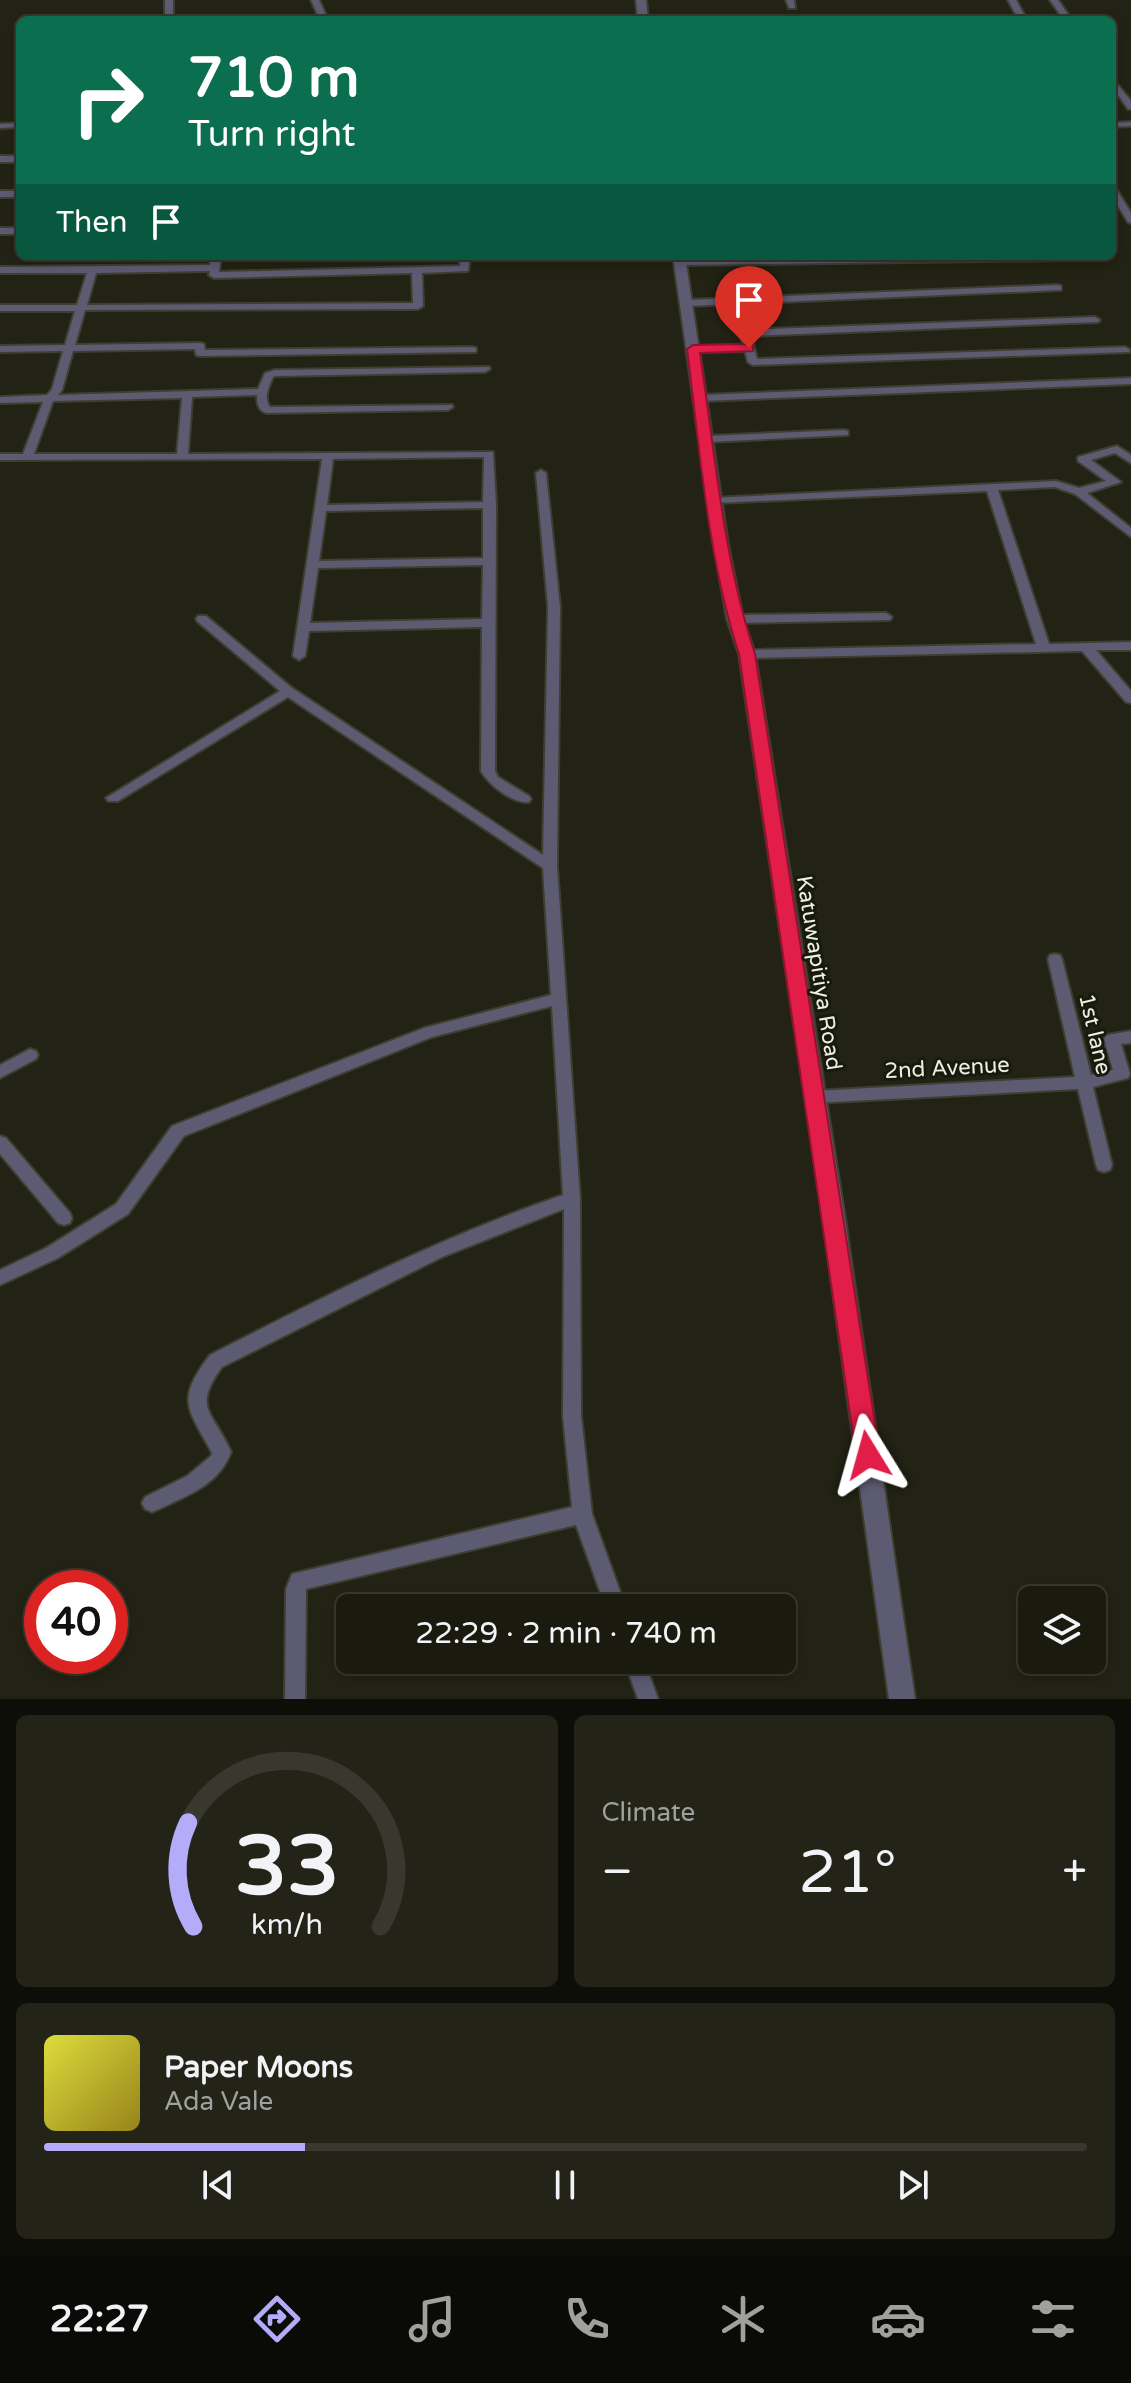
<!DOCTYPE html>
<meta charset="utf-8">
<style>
body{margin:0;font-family:"Varela Round",sans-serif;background:#232318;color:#f1f3f6;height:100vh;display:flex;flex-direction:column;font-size:30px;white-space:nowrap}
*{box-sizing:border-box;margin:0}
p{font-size:26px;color:#9fa19e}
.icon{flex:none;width:44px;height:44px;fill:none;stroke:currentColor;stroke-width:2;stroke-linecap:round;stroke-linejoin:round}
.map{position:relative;height:1699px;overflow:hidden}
.side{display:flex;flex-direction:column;gap:16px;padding:16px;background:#0e0e08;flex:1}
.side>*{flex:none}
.hud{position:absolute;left:16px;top:16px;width:1100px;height:244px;border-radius:12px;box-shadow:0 4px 12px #0003,0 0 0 2px #38382f;background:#0b6e4f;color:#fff;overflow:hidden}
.buttons{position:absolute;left:1018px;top:1586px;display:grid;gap:16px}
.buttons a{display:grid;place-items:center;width:88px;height:88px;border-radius:12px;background:#1a1a0f;box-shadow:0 4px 12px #0003,0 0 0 2px #38382f;font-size:40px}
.speed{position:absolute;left:24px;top:1570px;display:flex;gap:16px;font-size:40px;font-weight:700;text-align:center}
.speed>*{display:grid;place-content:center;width:104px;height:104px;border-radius:50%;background:#1a1a0f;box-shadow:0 4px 12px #0003,0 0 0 2px #38382f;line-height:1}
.speed .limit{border:12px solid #d22;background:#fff;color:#111}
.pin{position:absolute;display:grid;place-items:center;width:68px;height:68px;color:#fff;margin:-82px -34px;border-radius:50% 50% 50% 0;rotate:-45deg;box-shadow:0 0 8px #0007}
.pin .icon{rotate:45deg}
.me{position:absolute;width:88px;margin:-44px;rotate:352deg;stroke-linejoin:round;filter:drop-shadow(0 0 6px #0008)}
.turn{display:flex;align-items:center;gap:28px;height:168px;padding:0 40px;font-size:36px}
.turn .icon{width:104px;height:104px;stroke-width:2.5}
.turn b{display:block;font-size:56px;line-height:68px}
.then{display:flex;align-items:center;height:76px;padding:0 40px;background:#0003;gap:16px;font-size:30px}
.big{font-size:60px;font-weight:600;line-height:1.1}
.side .card{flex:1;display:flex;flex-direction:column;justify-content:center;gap:12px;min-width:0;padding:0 28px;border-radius:12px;background:#232318}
.side .dial{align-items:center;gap:0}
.dial svg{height:208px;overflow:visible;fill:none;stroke:#38382f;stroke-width:7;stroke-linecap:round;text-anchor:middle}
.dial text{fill:#f1f3f6;stroke:none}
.song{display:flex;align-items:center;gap:24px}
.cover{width:96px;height:96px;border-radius:12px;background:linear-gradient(135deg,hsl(60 70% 55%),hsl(50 70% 35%))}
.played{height:8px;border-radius:4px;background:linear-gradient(90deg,#b4acf9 25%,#38382f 25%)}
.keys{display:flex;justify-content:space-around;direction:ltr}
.heat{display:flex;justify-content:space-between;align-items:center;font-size:44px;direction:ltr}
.side .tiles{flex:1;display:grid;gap:16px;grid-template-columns:1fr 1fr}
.card:last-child{grid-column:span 2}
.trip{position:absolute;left:336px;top:1594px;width:460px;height:80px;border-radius:12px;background:#1a1a0f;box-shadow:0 4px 12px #0003,0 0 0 2px #38382f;font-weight:600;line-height:80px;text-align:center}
.dock{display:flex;height:128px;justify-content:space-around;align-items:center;background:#0a0a06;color:#9fa19e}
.dock .icon{width:56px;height:56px}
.dock .selected{color:#b4acf9}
.dock b{font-size:36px;color:#f1f3f6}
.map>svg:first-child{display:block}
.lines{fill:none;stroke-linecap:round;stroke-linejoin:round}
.minor-casing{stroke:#3e3f31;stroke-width:4}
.tertiary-casing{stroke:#3e3f31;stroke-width:4}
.minor{fill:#5d5b72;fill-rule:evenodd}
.tertiary{fill:#5d5b72;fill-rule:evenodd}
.route{fill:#e11d48;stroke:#92132f;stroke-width:2}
.labels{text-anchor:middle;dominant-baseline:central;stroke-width:6;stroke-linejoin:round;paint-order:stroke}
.street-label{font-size:22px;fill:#edeee4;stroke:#181a0b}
</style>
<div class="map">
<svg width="1131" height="1699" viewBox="0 0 1131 1699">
<rect width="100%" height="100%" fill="#222314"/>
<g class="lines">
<defs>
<g id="minor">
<rect x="165" y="0" width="8" height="20"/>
<polygon points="311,0 319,0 328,20 320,20"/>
<polygon points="786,0 794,0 795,8 789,8"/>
<polygon points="1008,0 1016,0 1027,20 1019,20"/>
<polygon points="1050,0 1058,0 1072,20 1064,20"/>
<polygon points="1112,78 1131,101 1131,109 1128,109 1112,86"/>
<polygon points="1131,122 1131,126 1112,127 1112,123"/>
<polygon points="20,123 20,127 0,128 0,124"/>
<rect x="0" y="156" width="20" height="6"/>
<polygon points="1112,186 1115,187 1131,213 1131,223 1128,222 1112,196"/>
<rect x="0" y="191" width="20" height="6"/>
<rect x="0" y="228" width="20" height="6"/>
<path d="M211 256H221L219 272 460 266V256H470L468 271 422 273 423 306 418 309 85 310 75 345 200 343 204 344 205 350 472 347 476 348V352L200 356 196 355 195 349 73 351 62 390 58 395 258 389 265 373 275 370 489 367 490 369 485 372 276 376 273 377C269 386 263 398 270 407L452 405 453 407 448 410 267 413C258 411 257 403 257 395L192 397 188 454 493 452 496 505 495 771 498 777 529 796 531 799 529 802C513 804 489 785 481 771L482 627 309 631 305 656 299 660 293 656 322 459 0 460V454H23L43 402 0 403V397L47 395 52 389 63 351 0 352V346L65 345 75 311H0V305H77L87 273H0V267L210 265ZM210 271 209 275 214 278 412 273 413 303 87 305 96 273ZM182 398 177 454H34L53 401ZM484 457 483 502 327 505 333 459ZM483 508V558L319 561 326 511ZM483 565 482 619 310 623 318 568Z"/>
<polygon points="929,256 1069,257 1064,260 680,265 675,262 680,259"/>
<polygon points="1058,285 1061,286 1061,290 687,306 682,303 687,300"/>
<polygon points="1095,317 1100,320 1098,322 751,336 757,359 1125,347 1130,350 1129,352 753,365 748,362 745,351 693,352 688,349 693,346 743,345 740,333 745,330"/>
<polygon points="1131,378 1131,384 702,401 697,398 702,395"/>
<polygon points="844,430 848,431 848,435 707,442 702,439 707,436"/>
<polygon points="1117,446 1131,455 1131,463 1115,453 1091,460 1121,482 1087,493 1131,528 1131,537 1075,494 1055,487 998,490 1049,644 1131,642 1131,650 1096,650 1131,691 1131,703 1126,702 1082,651 747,658 741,654 747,650 1036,644 987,491 715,503 709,500 711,498 1056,481 1079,488 1106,481 1078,461 1078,457"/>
<path d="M541 470 546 473 560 607 557 866 580 1199 581 1416 592 1514 626 1608H606L576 1525 306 1589 305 1699H285L286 1589 292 1574 572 1507 563 1416 564 1209 442 1257 222 1367C191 1409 214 1412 231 1452 219 1485 188 1495 159 1509L152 1512 145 1509 142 1503 145 1497 187 1476 211 1456 212 1453C188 1408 175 1401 210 1355 325 1296 440 1237 563 1195L552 1006 432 1037 184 1136 128 1214 58 1258 0 1285V1270L46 1248 116 1204 172 1126 424 1028 551 995 543 868 288 697 118 801H108L106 798 280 691 198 622 196 619 198 616H206L292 688 543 855 548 607 536 473Z"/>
<polygon points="886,613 892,617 890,620 735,623 729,619 735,615"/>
<polygon points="1055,954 1060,955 1062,959 1091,1075 1113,1070 1104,1039 1107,1035 1131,1031 1131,1043 1121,1044 1130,1074 1128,1078 1093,1087 1112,1165 1110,1170 1104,1172 1098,1170 1096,1165 1078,1089 814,1103 808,1101 806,1097 808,1093 814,1091 1075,1077 1048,959 1050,955"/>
<polygon points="30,1049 36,1051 38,1055 36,1059 0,1078 0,1065"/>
<polygon points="0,1136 6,1138 70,1213 72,1218 70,1223 64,1225 58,1223 0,1154"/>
<polygon points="624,1660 644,1660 658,1699 638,1699"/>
</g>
<g id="tertiary">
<polygon points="636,0 646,0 648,20 638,20"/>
<polygon points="673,256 685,256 728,544 743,619 755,654 844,1212 915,1699 889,1699 822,1212 739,654 727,619 714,544"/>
</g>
</defs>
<use href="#minor" class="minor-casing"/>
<use href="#tertiary" class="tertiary-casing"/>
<use href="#minor" class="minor"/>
<use href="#tertiary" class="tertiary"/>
</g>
<path class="route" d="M749 344 753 345V351L700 353C715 453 723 558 755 654L880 1455 877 1463 868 1467 859 1463 856 1455 739 654C707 556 700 450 687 349L693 345Z"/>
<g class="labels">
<g class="street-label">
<text transform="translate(819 973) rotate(81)">Katuwapitiya Road</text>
<text transform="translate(1095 1034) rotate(77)">1st lane</text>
<text transform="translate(947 1068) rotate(-3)">2nd Avenue</text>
</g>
</g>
</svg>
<div class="buttons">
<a><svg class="icon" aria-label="layers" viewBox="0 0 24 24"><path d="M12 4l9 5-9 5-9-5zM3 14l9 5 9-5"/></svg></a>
</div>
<div class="speed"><div class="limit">40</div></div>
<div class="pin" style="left:749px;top:348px;background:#d93025"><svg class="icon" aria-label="arrive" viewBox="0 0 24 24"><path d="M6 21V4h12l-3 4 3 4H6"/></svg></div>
<svg class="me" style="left:868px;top:1455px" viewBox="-20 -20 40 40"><path d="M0-17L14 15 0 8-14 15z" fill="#e11d48" stroke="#fff" stroke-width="4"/></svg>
<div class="trip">22:29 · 2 min · 740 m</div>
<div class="hud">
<div class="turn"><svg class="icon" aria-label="right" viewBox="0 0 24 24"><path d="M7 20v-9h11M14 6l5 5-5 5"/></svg><div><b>710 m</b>Turn right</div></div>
<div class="then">Then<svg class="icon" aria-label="arrive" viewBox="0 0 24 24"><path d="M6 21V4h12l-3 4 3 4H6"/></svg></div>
</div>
</div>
<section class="side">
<div class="tiles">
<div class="card dial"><svg viewBox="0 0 100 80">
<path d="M14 69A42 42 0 1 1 86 69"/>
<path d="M14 69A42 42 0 0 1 12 29" stroke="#b4acf9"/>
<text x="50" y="56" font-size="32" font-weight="700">33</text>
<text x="50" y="72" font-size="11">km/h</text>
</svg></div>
<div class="card"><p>Climate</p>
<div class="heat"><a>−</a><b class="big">21°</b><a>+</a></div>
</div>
<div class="card">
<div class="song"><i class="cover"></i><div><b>Paper Moons</b><p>Ada Vale</p></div></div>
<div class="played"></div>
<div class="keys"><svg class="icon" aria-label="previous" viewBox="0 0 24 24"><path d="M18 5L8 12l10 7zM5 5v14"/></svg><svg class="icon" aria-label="pause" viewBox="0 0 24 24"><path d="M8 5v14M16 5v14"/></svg><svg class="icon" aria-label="next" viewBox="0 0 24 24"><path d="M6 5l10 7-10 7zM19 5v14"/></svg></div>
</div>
</div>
</section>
<nav class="dock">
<b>22:27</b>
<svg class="icon selected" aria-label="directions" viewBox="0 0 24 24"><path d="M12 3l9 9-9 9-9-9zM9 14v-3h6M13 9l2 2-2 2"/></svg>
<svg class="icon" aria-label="music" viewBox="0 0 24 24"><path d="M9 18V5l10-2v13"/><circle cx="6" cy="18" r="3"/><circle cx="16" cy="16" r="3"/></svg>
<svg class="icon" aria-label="phone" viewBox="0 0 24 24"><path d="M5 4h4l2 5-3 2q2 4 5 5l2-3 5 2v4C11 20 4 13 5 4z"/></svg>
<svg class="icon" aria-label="climate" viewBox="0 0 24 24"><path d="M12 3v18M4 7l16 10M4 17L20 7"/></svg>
<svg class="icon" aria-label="car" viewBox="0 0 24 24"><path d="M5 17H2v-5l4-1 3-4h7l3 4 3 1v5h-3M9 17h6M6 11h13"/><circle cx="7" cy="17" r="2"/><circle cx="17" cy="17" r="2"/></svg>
<svg class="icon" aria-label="filters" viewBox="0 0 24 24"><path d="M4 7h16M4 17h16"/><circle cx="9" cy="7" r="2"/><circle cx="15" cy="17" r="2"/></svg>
</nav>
